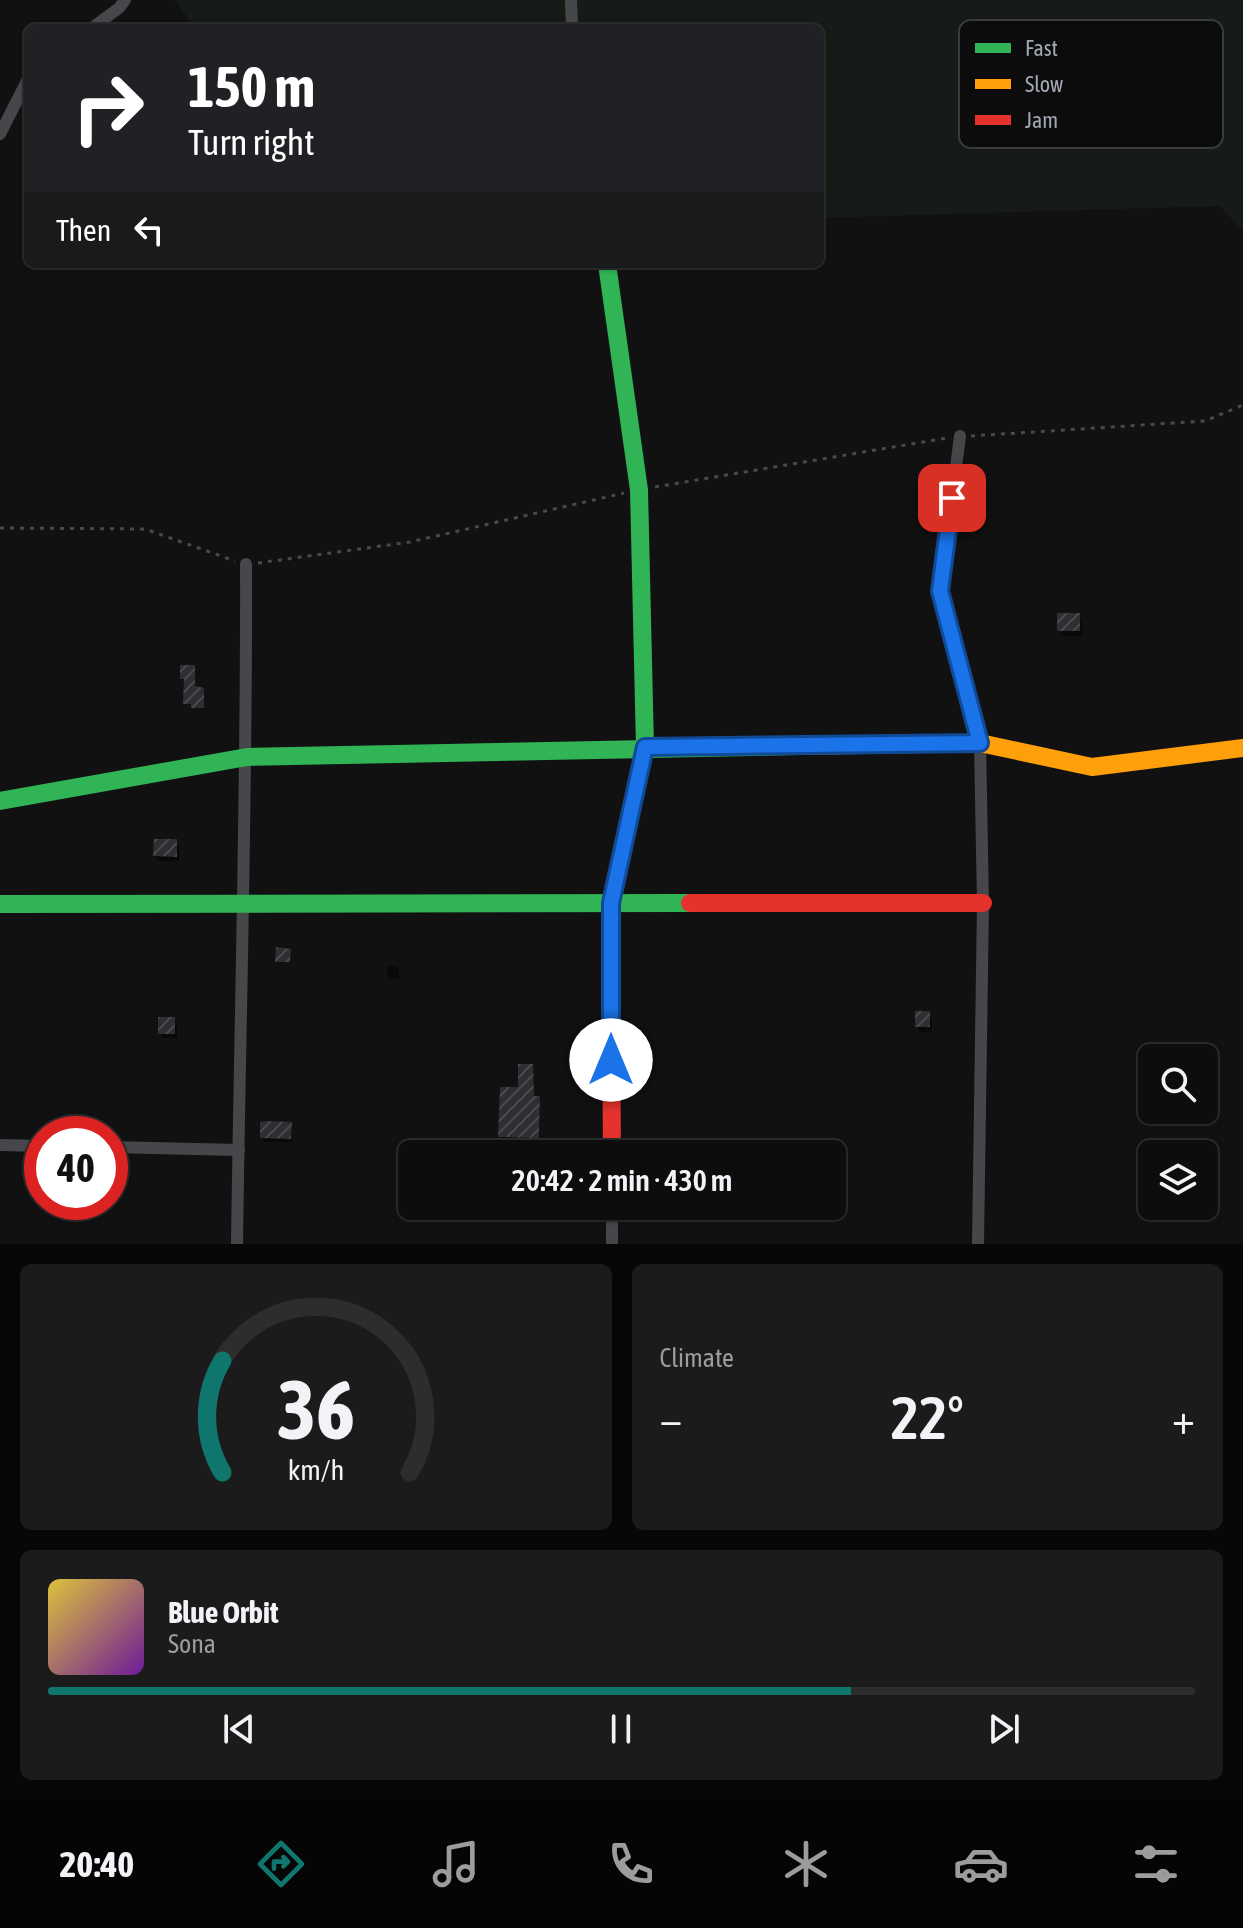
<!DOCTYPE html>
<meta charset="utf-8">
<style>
body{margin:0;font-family:"Asap Condensed",sans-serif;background:#1b1b1c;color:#f1f3f6;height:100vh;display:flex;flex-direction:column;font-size:30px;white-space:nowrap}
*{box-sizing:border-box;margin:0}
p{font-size:26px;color:#9a9c9e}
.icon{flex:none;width:44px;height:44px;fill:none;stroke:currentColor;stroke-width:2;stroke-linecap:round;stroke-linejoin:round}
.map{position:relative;height:1244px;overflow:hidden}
.panel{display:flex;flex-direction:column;gap:20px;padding:20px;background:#070708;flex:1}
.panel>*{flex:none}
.banner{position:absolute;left:24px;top:24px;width:800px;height:244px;border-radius:12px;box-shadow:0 2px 6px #0004,0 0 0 2px #2d2d2e;background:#202124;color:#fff;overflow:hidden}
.fabs{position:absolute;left:1138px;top:1044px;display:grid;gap:16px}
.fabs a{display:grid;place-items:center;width:80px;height:80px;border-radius:12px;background:#0d0d0e;box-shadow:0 2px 6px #0004,0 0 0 2px #2d2d2e;font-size:40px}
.speed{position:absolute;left:24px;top:1116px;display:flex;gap:16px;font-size:40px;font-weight:700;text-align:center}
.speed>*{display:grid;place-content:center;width:104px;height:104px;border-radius:50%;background:#0d0d0e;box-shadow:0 2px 6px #0004,0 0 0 2px #2d2d2e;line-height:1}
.speed .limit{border:12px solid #d22;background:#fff;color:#111}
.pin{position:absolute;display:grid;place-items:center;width:68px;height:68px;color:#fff;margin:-34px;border-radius:16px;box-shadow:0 4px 12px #0006}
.me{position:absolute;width:88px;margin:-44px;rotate:0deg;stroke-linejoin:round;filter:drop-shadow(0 0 6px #0008)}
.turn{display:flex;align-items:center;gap:28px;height:168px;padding:0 32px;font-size:36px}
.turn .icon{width:104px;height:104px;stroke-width:2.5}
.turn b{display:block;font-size:56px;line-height:68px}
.then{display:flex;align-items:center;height:76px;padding:0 32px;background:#0003;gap:16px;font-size:30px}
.big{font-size:60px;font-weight:600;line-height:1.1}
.panel .widget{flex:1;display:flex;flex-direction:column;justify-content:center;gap:12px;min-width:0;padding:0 28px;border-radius:12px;background:#1b1b1c}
.panel .dial{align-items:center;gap:0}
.dial svg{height:208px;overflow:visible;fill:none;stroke:#2d2d2e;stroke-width:7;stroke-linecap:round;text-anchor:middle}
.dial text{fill:#f1f3f6;stroke:none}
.song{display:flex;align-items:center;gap:24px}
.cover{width:96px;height:96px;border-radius:12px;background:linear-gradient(135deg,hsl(50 70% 55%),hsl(280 70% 35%))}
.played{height:8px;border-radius:4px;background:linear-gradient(90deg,#0f766e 70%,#2d2d2e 70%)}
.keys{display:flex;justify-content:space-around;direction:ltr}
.heat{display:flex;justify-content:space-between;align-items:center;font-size:44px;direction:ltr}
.panel .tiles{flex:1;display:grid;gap:20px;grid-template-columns:1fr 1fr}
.widget:last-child{grid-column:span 2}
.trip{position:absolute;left:398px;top:1140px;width:448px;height:80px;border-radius:12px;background:#0d0d0e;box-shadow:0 2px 6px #0004,0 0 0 2px #2d2d2e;font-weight:600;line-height:80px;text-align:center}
.tab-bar{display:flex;height:128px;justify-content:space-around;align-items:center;background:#050506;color:#9a9c9e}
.tab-bar .icon{width:56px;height:56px}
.tab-bar .current{color:#0f766e}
.tab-bar b{font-size:36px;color:#f1f3f6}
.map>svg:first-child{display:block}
.green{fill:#161b17}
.shadow{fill:#0007}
.building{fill:url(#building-hatch)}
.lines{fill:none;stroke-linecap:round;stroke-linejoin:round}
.path{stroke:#47494c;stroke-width:3;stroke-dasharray:4 6;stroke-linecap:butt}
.street{stroke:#46474a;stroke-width:12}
.fast{stroke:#30b455;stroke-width:18}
.slow{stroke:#ff9f0a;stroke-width:18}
.jam{stroke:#e5322d;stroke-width:18}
.route-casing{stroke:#114b97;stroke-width:20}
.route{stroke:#1a73e8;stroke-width:14}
.key{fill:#0c0c0d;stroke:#393b3f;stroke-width:2}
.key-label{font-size:22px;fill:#a2a8b2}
</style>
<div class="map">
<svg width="1243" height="1244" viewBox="0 0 1243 1244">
<defs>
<pattern id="building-hatch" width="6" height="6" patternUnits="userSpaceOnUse" patternTransform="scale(2)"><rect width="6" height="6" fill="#2e2f32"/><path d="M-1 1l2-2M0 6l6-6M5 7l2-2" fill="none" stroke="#494a4d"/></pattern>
</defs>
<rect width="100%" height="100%" fill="#111112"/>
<polygon class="green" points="175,0 1243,0 1243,231 1220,206 820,218 820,28 195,28"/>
<g class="shadow">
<polygon points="1079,615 1082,620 1082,636 1062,636 1059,630"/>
<polygon points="176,841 179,846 179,861 158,861 155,856"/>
<polygon points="387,966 398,966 399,979 388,979"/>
<polygon points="929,1013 932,1018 932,1032 920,1032 917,1026"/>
<polygon points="174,1019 177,1024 177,1039 163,1038 160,1033"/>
<polygon points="532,1066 534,1098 540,1101 540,1140 502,1139 500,1136"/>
<polygon points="291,1124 292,1142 264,1142 262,1138"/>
</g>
<g class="building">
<rect x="1057" y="613" width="23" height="18"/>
<polygon points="180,665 195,665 195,686 204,688 204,708 191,708 191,704 183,704 184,679 180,679"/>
<polygon points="154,839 177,839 177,857 153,856"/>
<polygon points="276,947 291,949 290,962 275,962"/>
<rect x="915" y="1011" width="15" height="16"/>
<rect x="158" y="1017" width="17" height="17"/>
<polygon points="518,1064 533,1064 534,1096 540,1096 539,1138 498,1137 500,1087 518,1087"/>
<polygon points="267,1121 292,1122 291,1139 260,1138 260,1122"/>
</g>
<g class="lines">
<g class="path">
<polyline points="971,436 1205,421 1243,405"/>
<polyline points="655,487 947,438"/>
<polyline points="0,528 145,529 235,561"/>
<polyline points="258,563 410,542 624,493"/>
</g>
<g class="street">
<polyline points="571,0 572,28"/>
<polyline points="92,28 119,8 125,0"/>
<polyline points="0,134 28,79"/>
<polyline points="960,436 940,591 980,743 983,903 978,1244"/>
<polyline points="0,1145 42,1146"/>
<polyline points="110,1147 239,1150"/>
<polyline points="612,1206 612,1244"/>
<path d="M237 1244C240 1017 247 791 246 564"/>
</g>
<g class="fast">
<polyline points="607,264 639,490 645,747 611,903 611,1013"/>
<polyline points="0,801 247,757 799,746"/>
<polyline points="0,904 690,903"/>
</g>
<polyline class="slow" points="799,746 980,743 1092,767 1243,748"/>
<g class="jam">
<polyline points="690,903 983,903"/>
<polyline points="611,1013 612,1154"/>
</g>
</g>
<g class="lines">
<defs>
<polyline id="route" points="611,1060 611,903 645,747 980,743 940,591 952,498"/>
</defs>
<use href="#route" class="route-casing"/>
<use href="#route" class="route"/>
</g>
<rect x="959" y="20" width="264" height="128" rx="12" class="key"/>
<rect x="975" y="43" width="36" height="10" fill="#30b455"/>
<rect x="975" y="79" width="36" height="10" fill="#ff9f0a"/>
<rect x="975" y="115" width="36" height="10" fill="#e5322d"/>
<g class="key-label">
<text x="1025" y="56">Fast</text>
<text x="1025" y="92">Slow</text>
<text x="1025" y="128">Jam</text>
</g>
</svg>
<div class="fabs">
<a><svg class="icon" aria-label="search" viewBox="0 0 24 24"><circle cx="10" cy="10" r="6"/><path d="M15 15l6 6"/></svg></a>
<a><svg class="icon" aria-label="layers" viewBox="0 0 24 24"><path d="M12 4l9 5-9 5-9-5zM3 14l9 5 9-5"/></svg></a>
</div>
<div class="speed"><div class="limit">40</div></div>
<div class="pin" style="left:952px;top:498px;background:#d93025"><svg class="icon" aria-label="arrive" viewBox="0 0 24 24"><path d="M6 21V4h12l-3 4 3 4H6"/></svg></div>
<svg class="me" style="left:611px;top:1060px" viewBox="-20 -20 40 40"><circle r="19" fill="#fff"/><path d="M0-13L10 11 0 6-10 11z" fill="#1a73e8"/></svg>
<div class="trip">20:42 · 2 min · 430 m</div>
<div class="banner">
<div class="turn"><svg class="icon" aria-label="right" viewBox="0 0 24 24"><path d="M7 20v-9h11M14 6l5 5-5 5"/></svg><div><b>150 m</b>Turn right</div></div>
<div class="then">Then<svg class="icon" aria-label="left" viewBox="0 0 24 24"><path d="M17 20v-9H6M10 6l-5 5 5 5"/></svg></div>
</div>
</div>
<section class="panel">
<div class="tiles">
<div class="widget dial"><svg viewBox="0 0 100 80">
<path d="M14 69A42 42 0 1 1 86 69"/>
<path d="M14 69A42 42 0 0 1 14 26" stroke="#0f766e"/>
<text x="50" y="56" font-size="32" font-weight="700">36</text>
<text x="50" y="72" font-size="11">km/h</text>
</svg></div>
<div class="widget"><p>Climate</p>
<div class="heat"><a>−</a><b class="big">22°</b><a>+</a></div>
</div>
<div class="widget">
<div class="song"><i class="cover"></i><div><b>Blue Orbit</b><p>Sona</p></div></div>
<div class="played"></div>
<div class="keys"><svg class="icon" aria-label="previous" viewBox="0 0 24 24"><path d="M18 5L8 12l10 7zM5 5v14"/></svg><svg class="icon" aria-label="pause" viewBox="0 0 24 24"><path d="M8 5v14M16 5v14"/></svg><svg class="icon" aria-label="next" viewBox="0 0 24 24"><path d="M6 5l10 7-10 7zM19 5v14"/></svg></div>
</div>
</div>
</section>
<nav class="tab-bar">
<b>20:40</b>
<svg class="icon current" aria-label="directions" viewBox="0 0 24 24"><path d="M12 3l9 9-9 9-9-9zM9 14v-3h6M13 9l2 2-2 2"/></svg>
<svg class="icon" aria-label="music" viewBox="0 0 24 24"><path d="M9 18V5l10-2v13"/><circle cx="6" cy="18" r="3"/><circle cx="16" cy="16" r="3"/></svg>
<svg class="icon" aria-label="phone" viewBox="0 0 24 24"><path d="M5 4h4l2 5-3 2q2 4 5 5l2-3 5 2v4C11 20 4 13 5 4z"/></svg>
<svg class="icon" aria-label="climate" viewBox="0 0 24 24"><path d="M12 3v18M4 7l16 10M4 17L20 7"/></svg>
<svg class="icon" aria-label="car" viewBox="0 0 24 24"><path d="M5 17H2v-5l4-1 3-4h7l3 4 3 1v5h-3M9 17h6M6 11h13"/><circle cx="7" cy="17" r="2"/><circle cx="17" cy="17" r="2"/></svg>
<svg class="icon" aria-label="filters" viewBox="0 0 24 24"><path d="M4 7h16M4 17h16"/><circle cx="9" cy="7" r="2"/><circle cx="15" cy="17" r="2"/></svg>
</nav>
